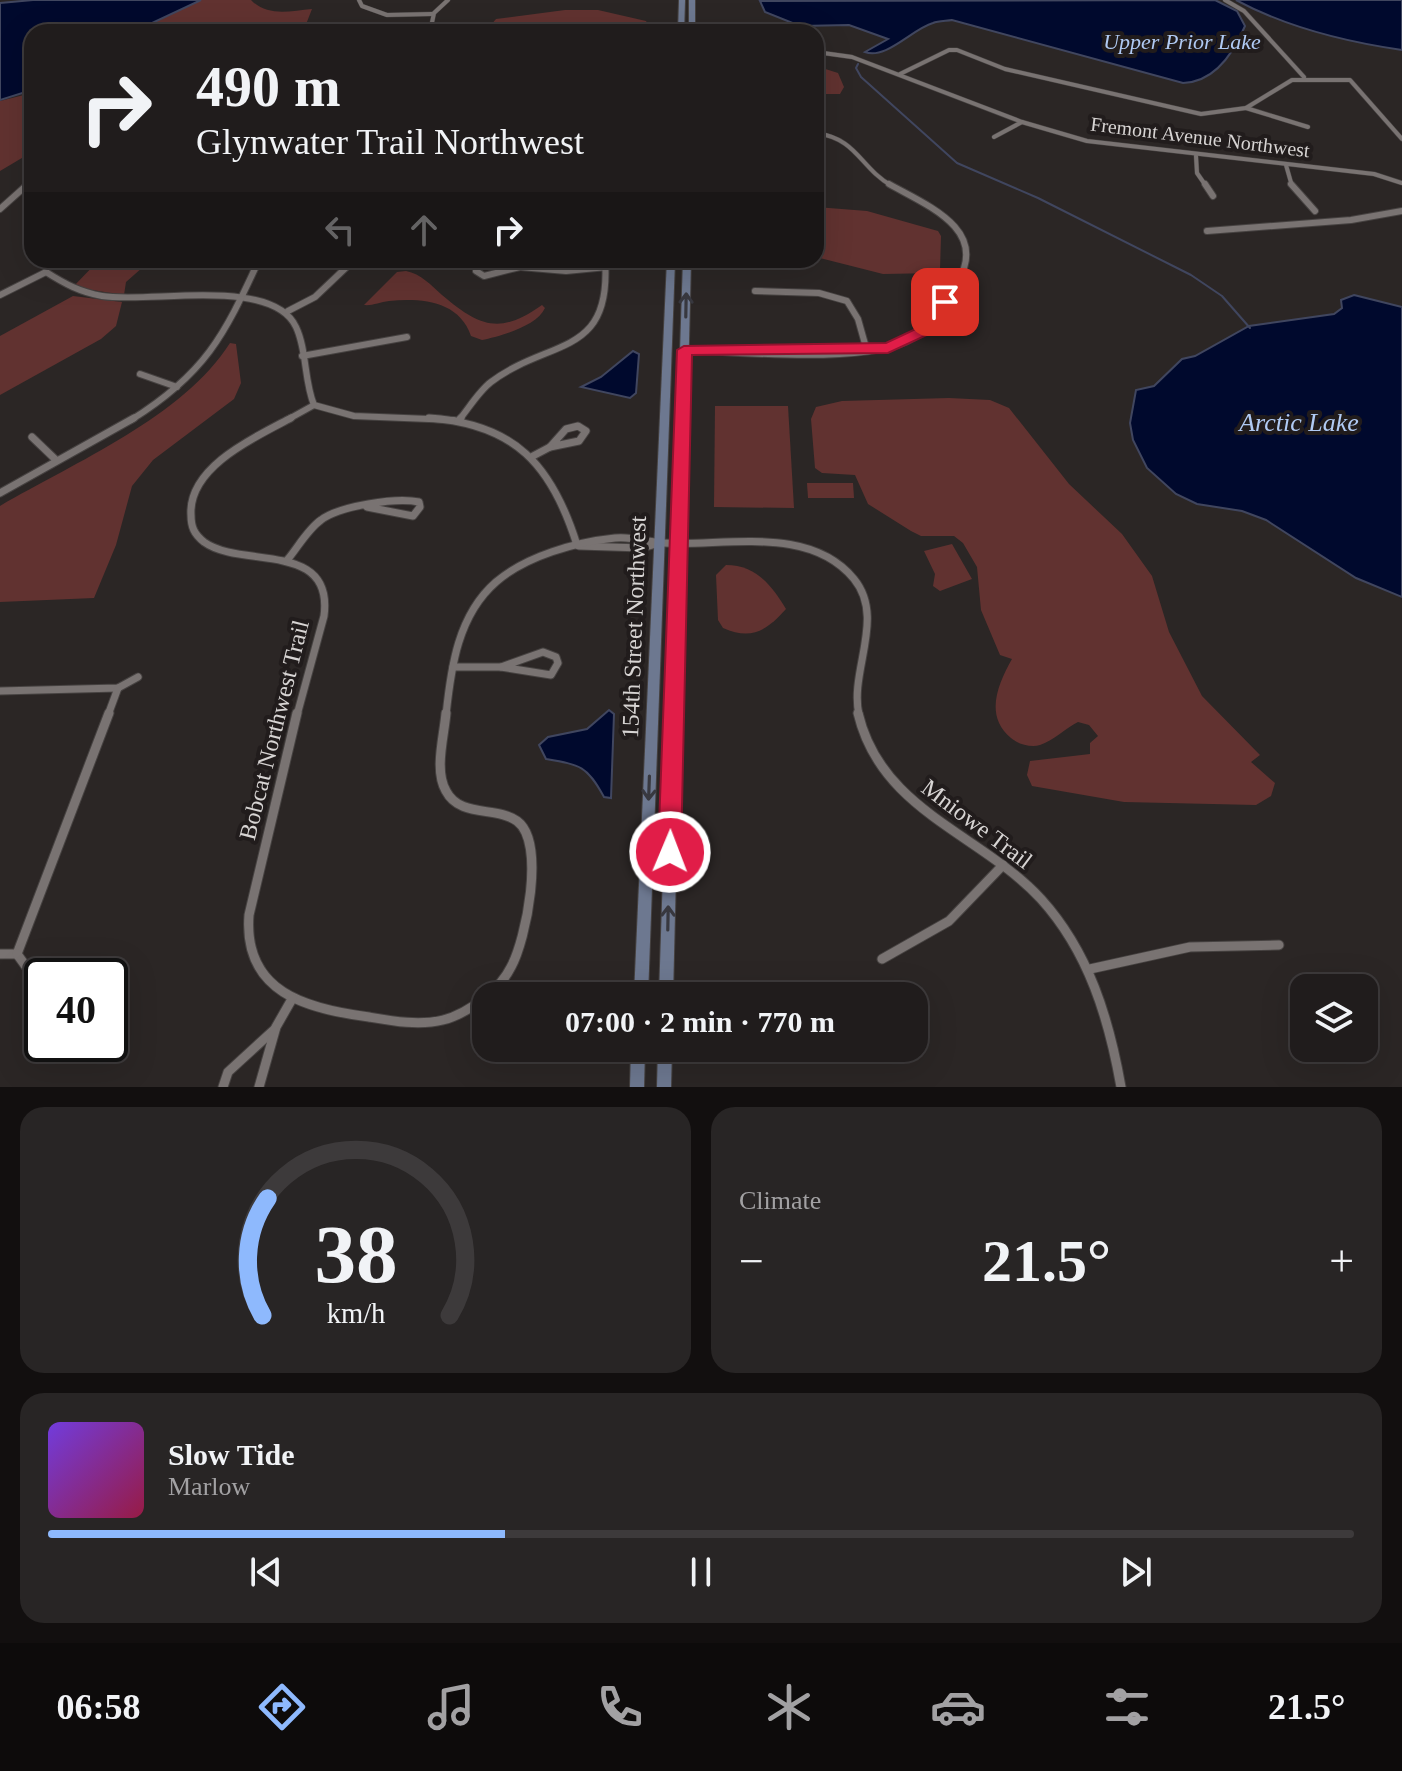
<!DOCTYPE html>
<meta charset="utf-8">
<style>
body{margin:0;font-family:Georgia,serif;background:#282525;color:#f1f3f6;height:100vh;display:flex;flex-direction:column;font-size:30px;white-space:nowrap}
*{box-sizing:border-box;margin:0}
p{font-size:26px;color:#a2a1a3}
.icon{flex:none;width:44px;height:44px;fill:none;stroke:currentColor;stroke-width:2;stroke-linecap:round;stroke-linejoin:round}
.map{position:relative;height:1087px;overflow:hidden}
.panel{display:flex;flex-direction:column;gap:20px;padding:20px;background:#120f0f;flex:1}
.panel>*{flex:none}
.hud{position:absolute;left:24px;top:24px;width:800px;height:244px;border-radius:24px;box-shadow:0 8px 32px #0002,0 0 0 2px #3d3a3b;background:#201c1c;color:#f1f3f6;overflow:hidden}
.buttons{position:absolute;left:1290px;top:974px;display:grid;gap:16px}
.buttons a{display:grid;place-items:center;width:88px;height:88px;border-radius:16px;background:#201c1c;box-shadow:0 8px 32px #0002,0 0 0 2px #3d3a3b;font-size:40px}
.speed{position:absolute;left:24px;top:958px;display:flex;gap:16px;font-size:40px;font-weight:700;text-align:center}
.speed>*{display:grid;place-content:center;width:104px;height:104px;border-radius:50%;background:#201c1c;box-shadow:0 8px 32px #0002,0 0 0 2px #3d3a3b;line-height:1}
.speed .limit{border:4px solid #111;border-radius:12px;background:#fff;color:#111}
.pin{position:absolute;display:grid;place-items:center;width:68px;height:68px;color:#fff;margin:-34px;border-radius:16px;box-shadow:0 4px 12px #0006}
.me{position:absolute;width:88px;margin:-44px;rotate:1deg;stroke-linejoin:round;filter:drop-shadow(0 0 6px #0008)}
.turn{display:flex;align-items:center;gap:28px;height:168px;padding:0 40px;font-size:36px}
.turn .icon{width:104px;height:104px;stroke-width:2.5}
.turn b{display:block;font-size:56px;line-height:68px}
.lanes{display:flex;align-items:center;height:76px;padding:0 40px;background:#0003;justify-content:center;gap:40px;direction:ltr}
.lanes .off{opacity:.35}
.big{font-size:60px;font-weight:700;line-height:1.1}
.panel .tile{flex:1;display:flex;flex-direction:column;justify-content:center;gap:12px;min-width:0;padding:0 28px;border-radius:24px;background:#282525}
.panel .dial{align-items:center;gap:0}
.dial svg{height:208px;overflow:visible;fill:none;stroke:#3d3a3b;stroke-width:7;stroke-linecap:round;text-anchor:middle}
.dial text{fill:#f1f3f6;stroke:none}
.song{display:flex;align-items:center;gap:24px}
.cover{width:96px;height:96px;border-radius:12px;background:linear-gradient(135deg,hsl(260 70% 55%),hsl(340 70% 35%))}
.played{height:8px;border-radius:4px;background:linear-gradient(90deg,#8eb9fd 35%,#3d3a3b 35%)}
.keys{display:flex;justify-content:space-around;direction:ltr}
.heat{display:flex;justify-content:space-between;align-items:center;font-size:44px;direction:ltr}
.panel .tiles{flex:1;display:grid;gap:20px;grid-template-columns:1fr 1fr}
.tile:last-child{grid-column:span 2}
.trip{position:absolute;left:472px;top:982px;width:456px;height:80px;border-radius:24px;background:#201c1c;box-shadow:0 8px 32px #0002,0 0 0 2px #3d3a3b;font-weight:700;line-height:80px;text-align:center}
.tabs{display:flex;height:128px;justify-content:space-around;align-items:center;background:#0d0b0b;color:#a2a1a3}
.tabs .icon{width:56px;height:56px}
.tabs .selected{color:#8eb9fd}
.tabs b{font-size:36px;color:#f1f3f6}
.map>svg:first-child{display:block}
.green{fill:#613230}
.water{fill:#00092d;stroke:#40465f;stroke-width:2}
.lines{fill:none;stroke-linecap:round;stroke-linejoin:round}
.stream{stroke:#40465f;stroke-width:2}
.street-far3-casing{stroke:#464241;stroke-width:5}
.street-far2-casing{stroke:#464241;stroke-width:8}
.street-far1-casing{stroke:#464241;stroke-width:9}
.street-casing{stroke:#464241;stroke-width:11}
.secondary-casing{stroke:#464241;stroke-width:2}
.street-far3{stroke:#797372;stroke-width:4}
.street-far2{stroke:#797372;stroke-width:6}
.street-far1{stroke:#797372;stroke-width:7}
.street{stroke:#797372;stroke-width:9}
.secondary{fill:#6d7890;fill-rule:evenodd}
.oneway{stroke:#38383f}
.route{fill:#e11d48;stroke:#92132f;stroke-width:2}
.labels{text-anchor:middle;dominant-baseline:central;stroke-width:8;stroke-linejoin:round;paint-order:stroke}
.far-street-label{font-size:20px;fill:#d7d4d3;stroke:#211c1c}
.far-water-label{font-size:22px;font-style:italic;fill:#b0caf3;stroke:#211c1c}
.street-label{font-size:24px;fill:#d7d4d3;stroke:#211c1c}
.water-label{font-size:26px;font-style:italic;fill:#b0caf3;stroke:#211c1c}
</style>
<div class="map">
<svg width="1402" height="1087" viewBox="0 0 1402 1087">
<rect width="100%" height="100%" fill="#2b2625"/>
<g class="green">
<path d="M201 0H251C267 17 290 11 312 9L303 32H134Z"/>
<polygon points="565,10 598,10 646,21 652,32 494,32 491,25 496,19"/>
<polygon points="816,66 838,73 844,87 840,94 816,94"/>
<polygon points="32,93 32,152 0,171 0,101"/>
<polygon points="816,207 867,211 938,231 941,236 940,270 938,273 883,274 816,257"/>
<polygon points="99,260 151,260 126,282 124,295 73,287"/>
<path d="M406 271C421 274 431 285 442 295 480 327 500 335 542 305L545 308C537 326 501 336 482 340L471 336C459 301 422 298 389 301 380 302 372 306 364 305L397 272Z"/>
<polygon points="73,296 122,302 116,326 101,339 0,395 0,336"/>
<path d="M230 343 236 344 241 383 234 399 153 460 132 486 116 545 94 598 0 602V506C75 462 183 417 230 343Z"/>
<path d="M949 398 990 400 1009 408 1069 484 1122 534 1152 576 1169 632 1202 696 1260 755 1251 762 1275 783 1271 796 1256 805 1124 802 1032 786 1027 775 1030 761 1090 754V743L1098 736 1089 725 1078 722C1066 728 1053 741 1040 745 1031 748 1018 744 1011 738 984 716 998 684 1012 659L1000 655 981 610 977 567 963 543 954 536H921L911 531 868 504 855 475 822 473 815 468 811 419 816 407 842 401Z"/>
<polygon points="715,406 788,406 794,508 714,507"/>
<polygon points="807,483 853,483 854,498 808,498"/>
<polygon points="952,544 972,579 940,591 933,586 935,574 924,551"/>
<path d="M726 565C755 565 771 584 786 609 767 630 752 641 723 628L718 620 716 575Z"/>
</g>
<g class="water">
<polygon points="33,0 201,0 133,32 32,32 32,90 0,100 0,3"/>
<path d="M1215 0 1237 11 1245 26C1234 52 1216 82 1183 83L952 20C946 21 938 21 933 23 912 29 886 60 865 52L888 39 849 25 800 26 765 12 760 1Z"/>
<path d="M1236 0H1402V50C1347 42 1286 27 1236 0Z"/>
<polygon points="1354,295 1402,307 1402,597 1356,578 1266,520 1242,511 1197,504 1176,494 1147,468 1133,440 1130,423 1136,390 1154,386 1182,359 1195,356 1249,326 1334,314 1342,308 1341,300"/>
<polygon points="633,351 639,354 636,393 630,398 581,387 601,377"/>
<path d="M609 710 614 714 611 798 604 797C587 766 581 765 546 759L539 745 548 737 587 729Z"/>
</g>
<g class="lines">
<polyline class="stream" points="858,64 856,68 861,77 957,163 1038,198 1191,275 1222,296 1250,328"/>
<defs>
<g id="street-far3">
<polyline points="359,0 362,6 387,15 432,14"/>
<polyline points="1225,0 1244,11 1304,77"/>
<polyline points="720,29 729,32"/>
<polyline points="430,32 434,13 448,0"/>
<polyline points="816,52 852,57 1022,122 1087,141 1374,174 1402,183"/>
<polyline points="900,74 949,50 957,50 1005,69 1201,114 1246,108 1292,80 1350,80 1402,139"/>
<polyline points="1246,108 1308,127"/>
<path d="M816 133C858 139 859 167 892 186"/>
<polyline points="994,137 1022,122"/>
<polyline points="1196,156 1197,173 1206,186"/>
<polyline points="1286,165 1292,186"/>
<polyline points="25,186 32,180"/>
</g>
<g id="street-far2">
<polyline points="1205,184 1213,196"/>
<polyline points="1291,184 1315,211"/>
<polyline points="0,209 28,184"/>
<polyline points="1207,231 1351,220 1402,211"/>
<path d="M48 260 46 272C65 284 80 292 102 296 149 304 272 276 296 327 307 350 304 381 314 405L354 416 454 420"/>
<polygon points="481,264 520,267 484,276 476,271"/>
<polyline points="520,267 566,271 607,267"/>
<polyline points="755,291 819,293 847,301 858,319 867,351"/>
<polyline points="0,295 46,272"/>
<polyline points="288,311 315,297 354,260"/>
<path d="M684 350C736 352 872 365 913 338 933 326 946 301 958 281 989 229 926 205 889 184"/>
<polyline points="302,356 407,337"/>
<polyline points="140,374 177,387"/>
<path d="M131 420C205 374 224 336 259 260"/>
<polyline points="287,420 314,405"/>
<path d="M459 420C469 408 479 391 491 382 549 338 612 358 605 260"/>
</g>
<g id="street-far1">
<path d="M291 418C255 437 188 467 191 515 191 527 194 534 204 542 241 569 334 540 324 616L297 715"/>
<path d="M429 418C515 424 552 465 577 545"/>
<polyline points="458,421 461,418"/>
<polygon points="578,426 586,431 579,441 550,447 566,429"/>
<polyline points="32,437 56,460"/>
<polyline points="533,456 550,447"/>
<polyline points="0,493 134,418"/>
<polyline points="579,546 642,548 660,543"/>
<path d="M288 559C298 547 308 529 321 520 339 506 397 497 419 502L420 507 413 516 367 507"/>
<polygon points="543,652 556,657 558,663 551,675 501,667"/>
<polyline points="453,667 501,667"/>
<polyline points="0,691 118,688 138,677"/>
<polyline points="108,715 118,688"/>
<path d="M446 715C451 667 458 615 496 582 526 556 576 542 615 538 632 536 646 542 663 543 723 547 809 524 854 579 886 618 849 671 859 715"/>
</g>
<g id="street">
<path d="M297 713 249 915C243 992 306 1009 369 1017 392 1021 419 1026 443 1020 459 1016 473 1007 486 997"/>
<path d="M446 713C444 737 434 770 446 791 460 818 496 806 517 821 546 842 526 940 511 967 505 979 497 987 488 996"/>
<path d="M858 713C881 811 980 833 1041 899 1089 952 1109 1019 1121 1087"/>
<polyline points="0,954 17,954"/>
<polyline points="17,954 109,713"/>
<polyline points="17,954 30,972"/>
<polyline points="882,959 949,921 1003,865"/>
<polyline points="1090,969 1190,947 1279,945"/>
<polyline points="223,1087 228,1072 275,1029"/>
<polyline points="259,1087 276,1027 292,999"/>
</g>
<g id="secondary">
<polygon points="679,0 685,0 684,32 678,32"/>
<rect x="689" y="0" width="6" height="32"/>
<polygon points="667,260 675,260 648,996 634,996"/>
<polygon points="683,260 691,260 673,996 659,996"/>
<polygon points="631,1048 645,1048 644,1087 630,1087"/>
<polygon points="658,1048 672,1048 671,1087 657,1087"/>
</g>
</defs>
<use href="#street-far3" class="street-far3-casing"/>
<use href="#street-far2" class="street-far2-casing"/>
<use href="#street-far1" class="street-far1-casing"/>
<use href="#street" class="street-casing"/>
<use href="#secondary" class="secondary-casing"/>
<use href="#street-far3" class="street-far3"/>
<use href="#street-far2" class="street-far2"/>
<use href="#street-far1" class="street-far1"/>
<use href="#street" class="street"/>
<use href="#secondary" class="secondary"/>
</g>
<defs><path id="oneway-shaft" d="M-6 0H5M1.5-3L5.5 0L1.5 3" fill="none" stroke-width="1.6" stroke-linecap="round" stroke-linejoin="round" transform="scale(2)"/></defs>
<g class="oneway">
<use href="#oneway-shaft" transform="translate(686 305) rotate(-89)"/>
<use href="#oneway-shaft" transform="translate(649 788) rotate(92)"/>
<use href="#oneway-shaft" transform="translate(668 918) rotate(-89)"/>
</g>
<polygon class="route" points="940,299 952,302 929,334 888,353 692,355 681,852 678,859 670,862 662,859 658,852 677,350 684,346 886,343 918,328"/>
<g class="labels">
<g class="far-street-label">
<text transform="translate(1200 137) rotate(7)">Fremont Avenue Northwest</text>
</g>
<g class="far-water-label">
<text x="1182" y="41">Upper Prior Lake</text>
</g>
<g class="street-label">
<text transform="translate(634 627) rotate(-88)">154th Street Northwest</text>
<text transform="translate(274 730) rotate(-76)">Bobcat Northwest Trail</text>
<text transform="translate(977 824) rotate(37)">Mniowe Trail</text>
</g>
<g class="water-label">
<text x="1299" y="422">Arctic Lake</text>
</g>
</g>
</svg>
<div class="buttons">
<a><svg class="icon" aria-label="layers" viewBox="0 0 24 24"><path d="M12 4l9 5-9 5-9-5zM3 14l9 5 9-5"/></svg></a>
</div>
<div class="speed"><div class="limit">40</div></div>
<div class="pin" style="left:945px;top:302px;background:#d93025"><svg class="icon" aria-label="arrive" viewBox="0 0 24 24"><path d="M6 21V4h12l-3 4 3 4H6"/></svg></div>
<svg class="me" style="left:670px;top:852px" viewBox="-20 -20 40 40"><circle r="17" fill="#e11d48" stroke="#fff" stroke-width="3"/><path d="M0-11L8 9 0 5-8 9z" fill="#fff"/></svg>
<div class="trip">07:00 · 2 min · 770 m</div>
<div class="hud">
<div class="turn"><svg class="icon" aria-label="right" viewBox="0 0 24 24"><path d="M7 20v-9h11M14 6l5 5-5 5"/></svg><div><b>490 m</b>Glynwater Trail Northwest</div></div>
<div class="lanes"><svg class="icon off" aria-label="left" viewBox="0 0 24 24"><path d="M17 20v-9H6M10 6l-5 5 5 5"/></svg><svg class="icon off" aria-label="ahead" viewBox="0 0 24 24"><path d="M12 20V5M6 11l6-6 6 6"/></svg><svg class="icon" aria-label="right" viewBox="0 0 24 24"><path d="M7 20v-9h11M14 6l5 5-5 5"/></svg></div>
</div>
</div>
<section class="panel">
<div class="tiles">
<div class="tile dial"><svg viewBox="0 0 100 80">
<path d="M14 69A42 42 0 1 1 86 69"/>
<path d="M14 69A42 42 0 0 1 16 24" stroke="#8eb9fd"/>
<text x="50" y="56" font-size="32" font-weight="700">38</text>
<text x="50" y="72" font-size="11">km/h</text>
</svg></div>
<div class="tile"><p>Climate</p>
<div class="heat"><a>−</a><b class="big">21.5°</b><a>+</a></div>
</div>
<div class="tile">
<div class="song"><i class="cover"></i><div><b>Slow Tide</b><p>Marlow</p></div></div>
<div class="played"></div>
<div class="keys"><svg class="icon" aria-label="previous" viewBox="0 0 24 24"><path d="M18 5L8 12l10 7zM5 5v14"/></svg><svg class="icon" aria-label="pause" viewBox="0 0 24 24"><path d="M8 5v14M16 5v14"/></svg><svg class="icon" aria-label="next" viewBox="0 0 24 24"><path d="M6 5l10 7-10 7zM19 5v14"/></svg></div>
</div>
</div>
</section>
<nav class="tabs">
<b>06:58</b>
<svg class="icon selected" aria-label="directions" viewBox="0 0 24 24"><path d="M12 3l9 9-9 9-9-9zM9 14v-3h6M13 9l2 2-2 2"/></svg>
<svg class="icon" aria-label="music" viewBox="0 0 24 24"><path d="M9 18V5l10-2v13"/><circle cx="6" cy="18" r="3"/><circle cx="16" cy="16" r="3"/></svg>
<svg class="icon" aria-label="phone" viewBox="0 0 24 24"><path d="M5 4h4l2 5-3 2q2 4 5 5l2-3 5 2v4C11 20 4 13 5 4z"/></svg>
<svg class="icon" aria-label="climate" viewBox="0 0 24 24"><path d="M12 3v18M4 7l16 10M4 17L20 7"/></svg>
<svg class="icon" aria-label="car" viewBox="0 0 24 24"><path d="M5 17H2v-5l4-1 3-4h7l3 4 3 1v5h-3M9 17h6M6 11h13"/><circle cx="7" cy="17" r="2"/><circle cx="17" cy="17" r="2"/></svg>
<svg class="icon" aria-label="filters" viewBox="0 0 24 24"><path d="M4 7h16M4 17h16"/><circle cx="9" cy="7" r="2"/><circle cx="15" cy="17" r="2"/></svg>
<b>21.5°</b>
</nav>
